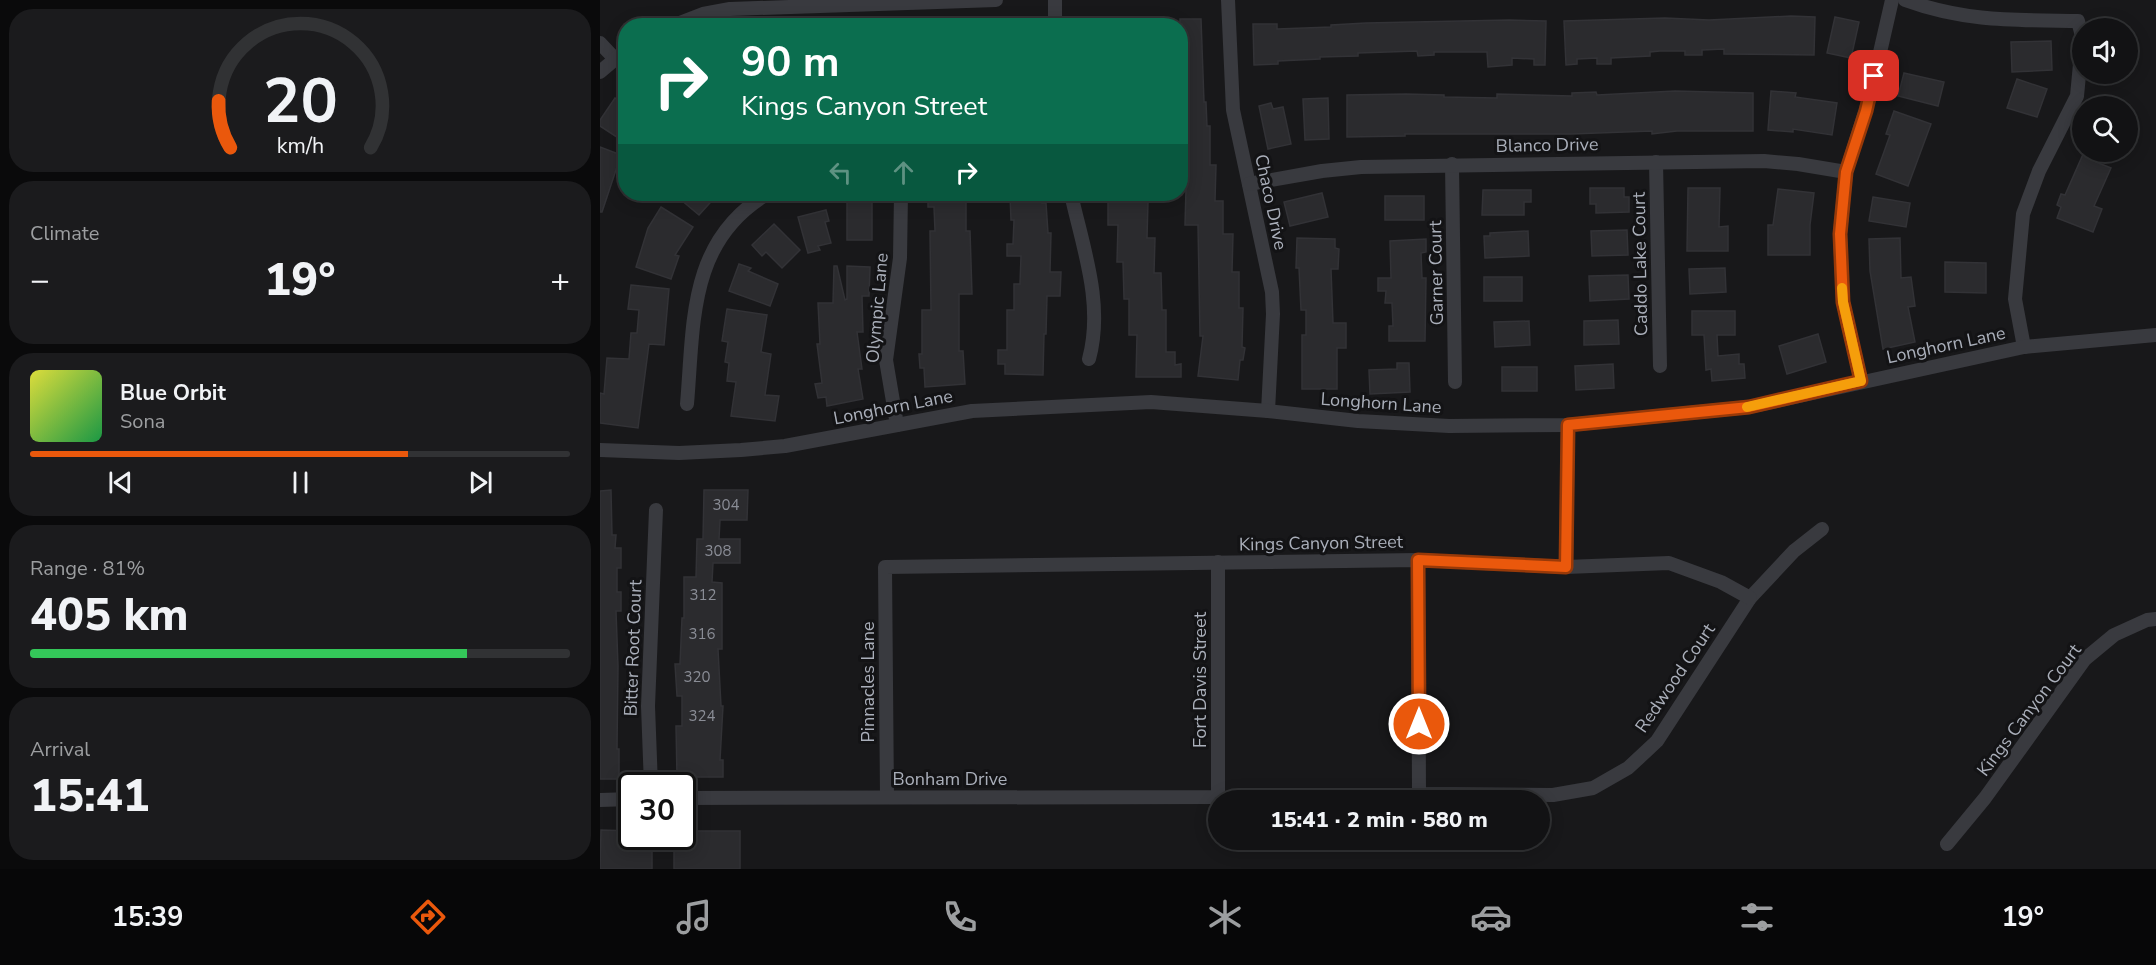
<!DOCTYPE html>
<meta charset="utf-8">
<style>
body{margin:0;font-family:"Nunito Sans",sans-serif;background:#1b1b1d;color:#f1f3f6;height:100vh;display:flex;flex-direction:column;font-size:22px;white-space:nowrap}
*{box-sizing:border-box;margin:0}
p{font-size:20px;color:#9c9ea0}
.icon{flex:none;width:33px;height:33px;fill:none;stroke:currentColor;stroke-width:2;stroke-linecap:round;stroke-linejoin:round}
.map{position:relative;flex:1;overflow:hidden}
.details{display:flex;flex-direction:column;gap:9px;padding:9px;background:#0a0a0b;width:600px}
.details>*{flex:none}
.hud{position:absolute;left:18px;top:18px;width:570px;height:183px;border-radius:24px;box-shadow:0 3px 15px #0003,0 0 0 2px #313234;background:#0b6e4f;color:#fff;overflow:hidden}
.buttons{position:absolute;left:1472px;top:18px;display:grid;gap:12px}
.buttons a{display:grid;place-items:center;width:66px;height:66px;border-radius:50%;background:#121214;box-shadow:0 3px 15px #0003,0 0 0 2px #313234;font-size:30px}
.speed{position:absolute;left:18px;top:772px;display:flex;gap:12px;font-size:30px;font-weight:700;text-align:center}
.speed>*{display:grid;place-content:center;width:78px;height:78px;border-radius:50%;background:#121214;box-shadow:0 3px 15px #0003,0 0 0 2px #313234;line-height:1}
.speed .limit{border:3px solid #111;border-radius:9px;background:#fff;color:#111}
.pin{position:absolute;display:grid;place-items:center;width:51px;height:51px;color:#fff;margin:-26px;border-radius:12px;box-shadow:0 3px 9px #0006}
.me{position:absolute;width:66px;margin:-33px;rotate:0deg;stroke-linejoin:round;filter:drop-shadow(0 0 4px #0008)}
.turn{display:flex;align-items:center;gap:21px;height:126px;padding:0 24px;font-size:27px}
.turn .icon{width:78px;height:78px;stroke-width:2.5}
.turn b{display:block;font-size:42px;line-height:51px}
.lanes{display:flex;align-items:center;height:57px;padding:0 24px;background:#0003;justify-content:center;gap:30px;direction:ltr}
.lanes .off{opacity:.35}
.big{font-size:45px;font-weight:800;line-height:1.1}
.details .widget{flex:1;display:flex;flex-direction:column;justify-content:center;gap:9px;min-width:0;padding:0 21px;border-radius:24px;background:#1b1b1d}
.details .dial{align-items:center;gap:0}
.dial svg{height:156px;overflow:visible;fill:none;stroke:#313234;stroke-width:7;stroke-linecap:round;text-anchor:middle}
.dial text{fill:#f1f3f6;stroke:none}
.song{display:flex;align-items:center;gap:18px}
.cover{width:72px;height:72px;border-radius:9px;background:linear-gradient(135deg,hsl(60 70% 55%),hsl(140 70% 35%))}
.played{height:6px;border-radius:3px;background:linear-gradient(90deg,#ea580c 70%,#313234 70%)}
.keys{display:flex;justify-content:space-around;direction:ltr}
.heat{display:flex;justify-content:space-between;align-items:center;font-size:33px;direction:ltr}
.charge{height:9px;border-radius:4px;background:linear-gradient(90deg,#34c759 81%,#313234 0)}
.trip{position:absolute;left:608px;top:790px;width:342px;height:60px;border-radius:30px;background:#121214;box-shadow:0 3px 15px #0003,0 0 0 2px #313234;font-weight:800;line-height:60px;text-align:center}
.tab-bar{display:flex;height:96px;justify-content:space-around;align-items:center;background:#070708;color:#9c9ea0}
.tab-bar .icon{width:42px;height:42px}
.tab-bar .on{color:#ea580c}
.tab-bar b{font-size:27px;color:#f1f3f6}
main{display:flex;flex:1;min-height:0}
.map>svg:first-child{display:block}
.building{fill:#2b2b2e;stroke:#323236;stroke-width:1.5}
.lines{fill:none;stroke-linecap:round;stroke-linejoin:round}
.street{stroke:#393a3f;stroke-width:14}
.route-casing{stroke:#983908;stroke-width:15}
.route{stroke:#ea580c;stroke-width:10}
.slow{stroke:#f59e0b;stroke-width:10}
.labels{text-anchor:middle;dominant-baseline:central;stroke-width:6;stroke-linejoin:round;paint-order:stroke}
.number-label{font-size:15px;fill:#8a8d96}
.street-label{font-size:18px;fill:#aaafba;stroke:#131315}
</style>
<main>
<section class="details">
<div class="widget dial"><svg viewBox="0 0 100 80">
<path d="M14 69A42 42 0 1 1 86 69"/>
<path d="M14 69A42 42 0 0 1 8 45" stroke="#ea580c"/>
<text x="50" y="56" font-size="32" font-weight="700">20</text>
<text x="50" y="72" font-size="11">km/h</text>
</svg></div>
<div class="widget"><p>Climate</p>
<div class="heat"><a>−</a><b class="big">19°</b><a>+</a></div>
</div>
<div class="widget">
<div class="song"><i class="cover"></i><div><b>Blue Orbit</b><p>Sona</p></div></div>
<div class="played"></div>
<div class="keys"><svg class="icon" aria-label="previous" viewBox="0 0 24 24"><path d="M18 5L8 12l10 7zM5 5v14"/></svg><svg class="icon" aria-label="pause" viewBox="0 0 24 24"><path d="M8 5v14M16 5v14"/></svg><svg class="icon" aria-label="next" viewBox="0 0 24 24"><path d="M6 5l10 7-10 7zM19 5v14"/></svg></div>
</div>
<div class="widget"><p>Range · 81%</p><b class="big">405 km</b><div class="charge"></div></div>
<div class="widget"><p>Arrival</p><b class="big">15:41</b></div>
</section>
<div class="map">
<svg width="1556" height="869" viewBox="0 0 1556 869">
<rect width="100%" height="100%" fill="#18181a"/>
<g class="building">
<polygon points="1191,16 1215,17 1214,55 1124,54 1124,49 1102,50 1102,55 1085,55 1085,51 1060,51 1050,52 1050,56 1011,58 1011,64 997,64 997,58 977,59 977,64 966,65 964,21 1065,18 1109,20"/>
<polygon points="1235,17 1259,22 1251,58 1227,53"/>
<polygon points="580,19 601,19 604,102 606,102 607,126 610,126 610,165 616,165 615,201 623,201 623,234 633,234 632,272 639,272 639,308 643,308 642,347 645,348 643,360 640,360 638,380 598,376 603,336 600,336 598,225 585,225 586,189 580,189"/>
<polygon points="909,20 946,21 945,65 934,65 934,59 912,58 912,65 888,67 887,52 834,52 834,55 818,56 817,51 758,53 758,56 720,57 720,59 678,61 678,64 654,65 653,24 677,24 677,29 731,27 731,25 766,23"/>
<polygon points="1451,41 1452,70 1412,72 1411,42"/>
<polygon points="1304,73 1344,82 1338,106 1298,96"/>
<polygon points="1417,79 1447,89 1437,117 1407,108"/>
<polygon points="26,91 26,143 0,126 0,120 15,98 17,99"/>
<polygon points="1075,91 1153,93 1153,131 1077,131 1052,134 1052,131 971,134 805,134 805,136 747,137 747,95 806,94 844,95 844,97 897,98 897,94 972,96 972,93 996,92 997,95"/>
<polygon points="1171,91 1196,93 1195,97 1237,103 1232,135 1193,129 1193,132 1168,130"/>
<polygon points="728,98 729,139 705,140 703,99"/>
<polygon points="671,103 673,109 683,107 691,144 668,149 659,106"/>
<polygon points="1294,111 1331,124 1308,186 1276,174 1290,135 1286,134"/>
<polygon points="0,147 21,155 2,212 0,212"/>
<polygon points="1484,152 1498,157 1496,162 1511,168 1494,206 1502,209 1493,232 1457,218 1461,207 1457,205 1461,194 1465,195"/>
<polygon points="990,188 1024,188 1024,197 1029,197 1029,212 996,213 996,204 990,204"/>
<polygon points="1088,188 1120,188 1119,227 1128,226 1128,251 1087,251"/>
<polygon points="1178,189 1214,193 1210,225 1210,255 1168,255 1168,225 1173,225"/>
<polygon points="883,190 931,190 931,202 924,202 924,215 882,215"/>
<polygon points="722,193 728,217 690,226 684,202"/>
<polygon points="74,194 118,194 99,215"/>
<polygon points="441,194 442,203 446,203 448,233 451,233 450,272 461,272 460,296 447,296 446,334 444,334 443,375 405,374 405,364 398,364 398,350 407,350 407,310 414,310 414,284 420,284 421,256 407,256 407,244 413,244 414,220 411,220 410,195"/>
<polygon points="328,196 366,196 366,231 370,231 372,294 359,294 359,351 363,351 365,384 325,387 324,368 320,368 319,354 322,354 322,310 331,310 330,231 335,231 334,207 328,207"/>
<rect x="785" y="196" width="39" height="24"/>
<polygon points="1273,197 1310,203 1306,227 1269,221"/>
<rect x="247" y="202" width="25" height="38"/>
<polygon points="508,202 548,202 547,238 555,238 554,273 561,273 562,310 566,310 566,352 575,352 575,365 581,364 581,377 536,377 537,335 529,335 529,299 524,299 523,262 517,262 518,225 508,225"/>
<polygon points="61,207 93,227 75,255 79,256 71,279 36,267 48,228"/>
<polygon points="226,210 229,221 225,222 231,243 218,246 220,250 208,253 198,217"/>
<polygon points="174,224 200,250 182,268 166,252 162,256 152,245"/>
<polygon points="1027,230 1028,255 992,256 991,231"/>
<polygon points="928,231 929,256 885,258 884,236 890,236 890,233"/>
<polygon points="697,238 735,239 735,248 739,249 738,269 731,269 733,323 746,323 746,348 737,348 737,389 702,389 702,335 706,335 706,310 701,310 699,268 696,268"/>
<polygon points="1300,238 1301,278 1311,277 1315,306 1308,307 1315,342 1283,349 1270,271 1269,239"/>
<polygon points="826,239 826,252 821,253 822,278 826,278 825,341 789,341 789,326 793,326 792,303 785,303 786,291 778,291 778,278 791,278 790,241"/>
<polygon points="1345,262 1386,263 1386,293 1345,292"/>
<polygon points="139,264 151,268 148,271 178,284 170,306 129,291"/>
<polygon points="234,266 237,266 245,300 247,299 247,266 270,267 269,296 262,296 263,332 257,332 262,369 258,369 263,399 227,406 226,397 218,398 215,384 222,383 217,344 220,344 218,303 233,303"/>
<polygon points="1125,268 1126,292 1090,294 1089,269"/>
<polygon points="1028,275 1029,299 990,301 989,276"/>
<rect x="884" y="277" width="38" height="24"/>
<polygon points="31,285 69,289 64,345 49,344 38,428 0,423 0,393 4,394 7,358 29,359 31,333 37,333 39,310 28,309"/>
<polygon points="127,309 167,315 161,352 171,354 165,395 179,396 175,421 131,416 136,382 127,381 129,363 125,362 128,342 122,341"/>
<polygon points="1092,311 1135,311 1135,335 1117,335 1118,356 1139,354 1139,364 1144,364 1145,378 1112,381 1111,369 1106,370 1104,335 1092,335"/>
<polygon points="1018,320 1019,344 984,345 984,321"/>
<polygon points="929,321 930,345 895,347 894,322"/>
<polygon points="1218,334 1226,362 1187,374 1179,346"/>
<polygon points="797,363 809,363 810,392 770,394 769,370 797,369"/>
<polygon points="1013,364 1014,388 976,390 975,366"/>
<rect x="902" y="367" width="35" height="24"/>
<polygon points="11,490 12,535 16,535 15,548 21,548 21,568 17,568 17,592 21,592 21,611 16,611 18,666 17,749 19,749 19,779 0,779 0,491"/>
<polygon points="104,490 148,490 147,520 120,520 119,539 140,539 140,563 113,563 112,582 122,583 122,649 118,649 121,706 123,706 120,760 123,760 123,777 77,777 76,726 82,726 82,696 77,696 75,664 80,664 82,618 84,618 84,577 96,577 97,539 103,539"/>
<polygon points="1,830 32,831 32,837 52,837 52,869 0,869"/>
<polygon points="82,831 140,831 140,869 74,869 74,837 82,837"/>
</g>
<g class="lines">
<g class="street">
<polyline points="455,0 455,26"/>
<polyline points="628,0 633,110 672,292 673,314 668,411"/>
<path d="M1305 0C1365 22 1415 20 1478 21L1482 36"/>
<polyline points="72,26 103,14 130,9 396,0"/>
<polyline points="0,43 15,59"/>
<polyline points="0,72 26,50"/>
<polyline points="1056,162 1060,366"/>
<polyline points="852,164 855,382"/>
<polyline points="649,184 722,171 761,167 1164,161 1198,164 1246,172"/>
<path d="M471 194C483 248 504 304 489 359"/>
<polyline points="1424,347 1415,299 1423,214 1439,171 1477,96 1482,43"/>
<polyline points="1261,381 1243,302 1240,234 1246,172 1270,96 1292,0"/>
<path d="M87 404C94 323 88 241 167 194"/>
<polyline points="297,425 286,360 300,258 301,194"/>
<polyline points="0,450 79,453 141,450 185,446 372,411 551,402 668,411 758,421 849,426 968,425 1149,407 1424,347 1556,335"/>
<polyline points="818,560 819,794 953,795 993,788 1028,768 1057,741 1150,598 1194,551 1222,529"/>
<polyline points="966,567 968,425"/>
<polyline points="51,786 48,706 56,510"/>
<polyline points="287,797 285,567 818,560 966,567 1069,563 1121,582 1150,598"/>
<polyline points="82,798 618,797 618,562"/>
<polyline points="0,800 32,799"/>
<polyline points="1347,844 1385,798 1485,659 1514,635 1547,620 1556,619"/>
</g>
</g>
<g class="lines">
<defs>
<polyline id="route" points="819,724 818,560 966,567 968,425 1149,407 1261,381 1243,302 1240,234 1246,172 1266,111 1274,76"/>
</defs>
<use href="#route" class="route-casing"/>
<use href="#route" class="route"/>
<polyline class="slow" points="1147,407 1261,381 1243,302 1242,288"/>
</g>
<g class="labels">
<g class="number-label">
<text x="126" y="505">304</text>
<text x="118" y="551">308</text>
<text x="103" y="595">312</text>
<text x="102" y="634">316</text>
<text x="97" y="677">320</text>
<text x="102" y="716">324</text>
</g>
<g class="street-label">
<text transform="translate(947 145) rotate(-1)">Blanco Drive</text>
<text transform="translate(671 202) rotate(78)">Chaco Drive</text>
<text transform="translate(1040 264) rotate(-91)">Caddo Lake Court</text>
<text transform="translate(836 273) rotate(-91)">Garner Court</text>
<text transform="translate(277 308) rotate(-85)">Olympic Lane</text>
<text transform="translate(1346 345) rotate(-12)">Longhorn Lane</text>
<text transform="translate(781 403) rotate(4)">Longhorn Lane</text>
<text transform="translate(293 407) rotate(-11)">Longhorn Lane</text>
<text transform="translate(721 543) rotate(-1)">Kings Canyon Street</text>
<text transform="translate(33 648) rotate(-88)">Bitter Root Court</text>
<text transform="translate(1075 678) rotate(-56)">Redwood Court</text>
<text transform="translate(600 680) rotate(-90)">Fort Davis Street</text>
<text transform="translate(268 682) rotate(-90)">Pinnacles Lane</text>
<text transform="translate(1429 710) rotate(-53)">Kings Canyon Court</text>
<text x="350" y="779">Bonham Drive</text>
</g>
</g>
</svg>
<div class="buttons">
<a><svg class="icon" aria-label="sound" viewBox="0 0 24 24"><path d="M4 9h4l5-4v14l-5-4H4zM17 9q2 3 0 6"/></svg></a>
<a><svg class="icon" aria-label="search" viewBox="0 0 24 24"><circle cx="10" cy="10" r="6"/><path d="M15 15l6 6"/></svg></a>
</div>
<div class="speed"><div class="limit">30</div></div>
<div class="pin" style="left:1274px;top:76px;background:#d93025"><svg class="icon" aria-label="arrive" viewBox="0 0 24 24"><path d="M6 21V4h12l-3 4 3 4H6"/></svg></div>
<svg class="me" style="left:819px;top:724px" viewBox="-20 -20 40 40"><circle r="17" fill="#ea580c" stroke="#fff" stroke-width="3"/><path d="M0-11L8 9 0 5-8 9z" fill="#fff"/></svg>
<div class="trip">15:41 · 2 min · 580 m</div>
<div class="hud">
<div class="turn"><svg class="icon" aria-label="right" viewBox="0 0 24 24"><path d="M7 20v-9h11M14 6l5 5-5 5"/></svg><div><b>90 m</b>Kings Canyon Street</div></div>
<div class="lanes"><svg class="icon off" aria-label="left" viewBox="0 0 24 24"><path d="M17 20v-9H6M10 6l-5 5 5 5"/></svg><svg class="icon off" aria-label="ahead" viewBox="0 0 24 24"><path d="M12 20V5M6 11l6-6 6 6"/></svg><svg class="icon" aria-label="right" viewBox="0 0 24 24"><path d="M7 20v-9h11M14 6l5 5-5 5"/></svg></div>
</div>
</div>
</main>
<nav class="tab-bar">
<b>15:39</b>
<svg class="icon on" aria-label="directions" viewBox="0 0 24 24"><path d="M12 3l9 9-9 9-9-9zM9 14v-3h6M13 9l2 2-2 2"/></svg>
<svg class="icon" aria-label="music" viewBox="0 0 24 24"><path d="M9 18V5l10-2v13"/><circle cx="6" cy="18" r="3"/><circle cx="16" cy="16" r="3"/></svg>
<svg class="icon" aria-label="phone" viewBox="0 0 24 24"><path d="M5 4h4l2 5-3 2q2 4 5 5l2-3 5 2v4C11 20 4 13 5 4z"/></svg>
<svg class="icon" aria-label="climate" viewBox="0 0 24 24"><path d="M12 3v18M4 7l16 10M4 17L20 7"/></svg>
<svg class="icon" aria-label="car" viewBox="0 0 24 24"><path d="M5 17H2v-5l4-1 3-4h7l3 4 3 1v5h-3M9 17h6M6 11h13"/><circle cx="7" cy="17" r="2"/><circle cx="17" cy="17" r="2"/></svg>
<svg class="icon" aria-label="filters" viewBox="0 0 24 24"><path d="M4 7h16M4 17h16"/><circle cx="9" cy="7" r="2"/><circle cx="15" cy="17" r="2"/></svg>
<b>19°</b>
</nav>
